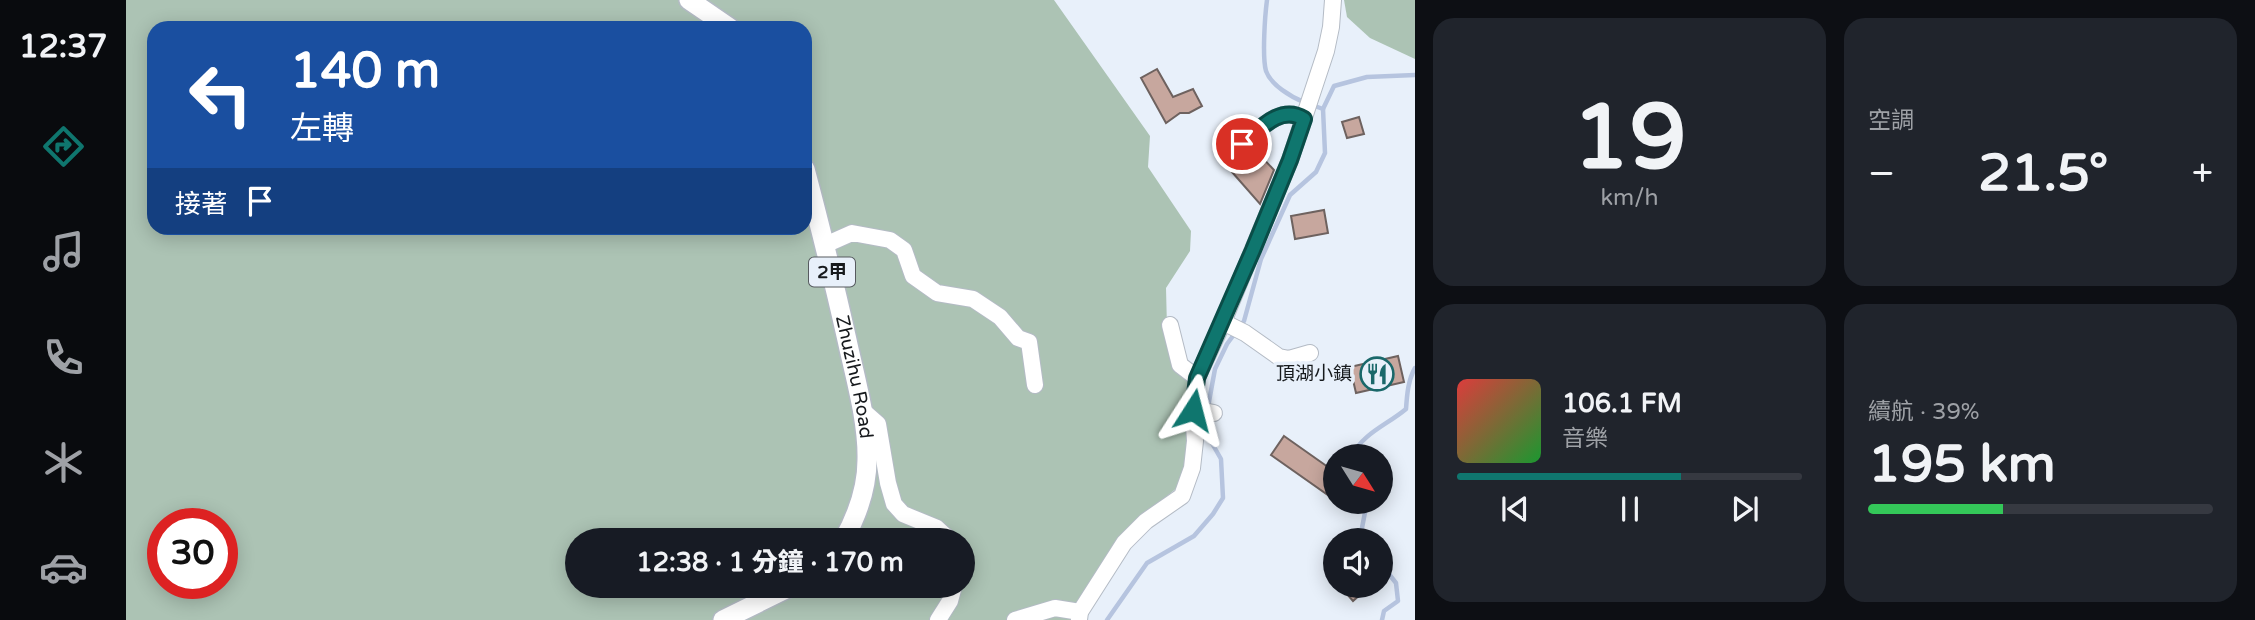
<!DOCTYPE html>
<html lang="zh-TW">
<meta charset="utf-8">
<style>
body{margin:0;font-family:"Varela Round","Noto Sans TC",sans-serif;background:#20242c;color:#f1f3f6;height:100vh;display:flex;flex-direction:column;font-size:26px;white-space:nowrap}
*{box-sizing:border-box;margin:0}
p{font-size:23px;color:#9ea1a6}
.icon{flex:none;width:38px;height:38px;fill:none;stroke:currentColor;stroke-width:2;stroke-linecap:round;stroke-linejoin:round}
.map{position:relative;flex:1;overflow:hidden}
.panel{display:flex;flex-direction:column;gap:18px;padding:18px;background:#0d0f14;width:840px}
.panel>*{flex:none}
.banner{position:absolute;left:21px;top:21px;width:665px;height:214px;border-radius:21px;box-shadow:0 4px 18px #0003;background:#1a4fa0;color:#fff;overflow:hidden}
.needle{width:46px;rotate:127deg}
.tools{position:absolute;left:1197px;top:444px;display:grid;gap:14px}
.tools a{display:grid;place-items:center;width:70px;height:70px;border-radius:50%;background:#171b24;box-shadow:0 4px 18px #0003;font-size:35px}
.speed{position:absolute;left:21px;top:508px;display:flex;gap:14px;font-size:35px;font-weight:700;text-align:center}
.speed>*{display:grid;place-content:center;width:91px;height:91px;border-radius:50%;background:#171b24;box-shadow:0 4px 18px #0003;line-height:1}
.speed .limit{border:10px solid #d22;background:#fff;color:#111}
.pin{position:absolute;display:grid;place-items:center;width:60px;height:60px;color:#fff;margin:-30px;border:4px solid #fff;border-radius:50%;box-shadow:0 2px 7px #0007}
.me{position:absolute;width:77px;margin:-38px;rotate:9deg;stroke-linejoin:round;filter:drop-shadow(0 0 5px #0008)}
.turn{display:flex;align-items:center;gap:24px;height:147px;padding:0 28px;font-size:32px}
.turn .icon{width:91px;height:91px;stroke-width:2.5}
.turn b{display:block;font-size:49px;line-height:60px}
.then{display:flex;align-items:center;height:66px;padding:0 28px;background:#0003;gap:14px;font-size:26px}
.big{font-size:52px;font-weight:800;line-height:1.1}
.panel .tile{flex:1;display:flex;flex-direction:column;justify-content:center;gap:10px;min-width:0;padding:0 24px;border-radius:21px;background:#20242c}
.panel .dial{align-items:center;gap:0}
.dial b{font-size:91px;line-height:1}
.song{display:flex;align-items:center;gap:21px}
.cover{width:84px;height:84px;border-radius:10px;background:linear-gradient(135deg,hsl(0 70% 55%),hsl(130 70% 35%))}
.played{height:7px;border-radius:4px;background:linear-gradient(90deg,#0f766e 65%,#363941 65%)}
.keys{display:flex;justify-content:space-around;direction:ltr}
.heat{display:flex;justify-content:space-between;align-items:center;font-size:38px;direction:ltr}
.charge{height:10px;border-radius:5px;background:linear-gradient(90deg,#34c759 39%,#363941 0)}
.panel .tiles{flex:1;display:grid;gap:18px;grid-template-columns:repeat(2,1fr)}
.trip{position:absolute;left:439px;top:528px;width:410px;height:70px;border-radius:35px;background:#171b24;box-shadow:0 4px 18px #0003;font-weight:800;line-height:70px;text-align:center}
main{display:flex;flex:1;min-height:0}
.dock{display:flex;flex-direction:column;width:126px;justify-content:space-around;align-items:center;background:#090b0e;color:#9ea1a6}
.dock .icon{width:49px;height:49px}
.dock .current{color:#0f766e}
.dock b{font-size:32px;color:#f1f3f6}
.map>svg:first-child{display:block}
.green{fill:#acc3b4;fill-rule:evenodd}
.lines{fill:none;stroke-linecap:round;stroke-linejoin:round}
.stream{stroke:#b6c4df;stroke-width:4.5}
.building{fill:#c7a79e;stroke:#6e625f;stroke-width:2}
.minor-casing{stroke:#b4bbc5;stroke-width:18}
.major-casing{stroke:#b4bbc5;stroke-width:22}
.minor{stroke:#fff;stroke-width:16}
.major{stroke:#fff;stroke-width:19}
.route-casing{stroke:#0a4d48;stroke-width:18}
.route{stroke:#0f766e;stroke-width:12}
.labels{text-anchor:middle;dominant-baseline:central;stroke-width:7;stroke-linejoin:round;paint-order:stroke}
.shield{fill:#e8f0fa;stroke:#565a5f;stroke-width:2}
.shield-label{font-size:18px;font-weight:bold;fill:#171a1d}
.poi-label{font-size:19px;fill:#171a1d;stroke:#e8f0fa;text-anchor:end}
.street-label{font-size:19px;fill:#171a1d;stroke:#e8f0fa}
</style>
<main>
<nav class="dock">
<b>12:37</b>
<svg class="icon current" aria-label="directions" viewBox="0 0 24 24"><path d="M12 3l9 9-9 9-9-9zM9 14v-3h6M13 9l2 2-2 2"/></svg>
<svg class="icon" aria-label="music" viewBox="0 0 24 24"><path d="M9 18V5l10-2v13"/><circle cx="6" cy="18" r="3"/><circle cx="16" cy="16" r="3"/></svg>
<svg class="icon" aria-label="phone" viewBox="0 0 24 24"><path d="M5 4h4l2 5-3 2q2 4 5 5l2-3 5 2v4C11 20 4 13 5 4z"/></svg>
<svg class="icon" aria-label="climate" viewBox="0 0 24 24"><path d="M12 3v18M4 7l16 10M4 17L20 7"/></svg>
<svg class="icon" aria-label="car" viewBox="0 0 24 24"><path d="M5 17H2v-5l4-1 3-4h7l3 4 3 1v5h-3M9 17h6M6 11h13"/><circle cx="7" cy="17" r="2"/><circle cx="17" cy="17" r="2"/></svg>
</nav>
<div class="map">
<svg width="1289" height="620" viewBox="0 0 1289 620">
<rect width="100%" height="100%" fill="#e8f0fa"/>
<g class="green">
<path d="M0 0H928L1024 136 1022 167 1065 231 1064 251 1040 288 1041 328 1064 383 1062 439 1058 467 1052 487 1017 516 955 601 944 620H0ZM28 28H679V228H28ZM37 523H96V583H37ZM452 541H836V586H452Z"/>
<polygon points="1218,0 1289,0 1289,59 1244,38 1221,17"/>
</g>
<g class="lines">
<g class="stream">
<path d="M1141 0C1139 15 1136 57 1140 71 1145 85 1165 97 1178 102"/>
<polyline points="1197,109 1208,86 1241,77 1289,75"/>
<polyline points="1082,407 1089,369 1101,344 1118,321 1135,259 1164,195 1190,172 1199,153 1197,109 1186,105"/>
<path d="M1225 457C1237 433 1261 425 1280 409 1281 395 1282 380 1289 368"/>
<polyline points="1240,541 1235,533 1241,502"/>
<polyline points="1255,564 1270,583 1272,601 1258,611 1256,620"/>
<polyline points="981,620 1021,563 1068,536 1087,514 1097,498 1095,459 1083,438 1079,423 1081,416"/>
</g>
</g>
<g class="building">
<polygon points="1031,69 1047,97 1067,89 1076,106 1063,113 1054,113 1040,123 1015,78"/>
<polygon points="1233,117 1238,134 1221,138 1216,122"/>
<polygon points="1130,151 1148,170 1134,204 1106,172"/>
<polygon points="1198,210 1202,233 1169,239 1165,216"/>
<polygon points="1272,356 1278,382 1230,393 1224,367"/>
<polygon points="1158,436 1209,472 1209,500 1145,455"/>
<polygon points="1214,586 1244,586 1227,601"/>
</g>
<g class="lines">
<defs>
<g id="minor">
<path d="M1116 144C1133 130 1154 104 1178 119"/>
<polyline points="699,245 726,233 764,240 778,250 787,276 811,293 847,299 874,317 892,338 903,342 909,385"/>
<polyline points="1097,322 1119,333 1153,357 1163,359 1184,353"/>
<polyline points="1044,325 1054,365 1071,378"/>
<polyline points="735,409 752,424 762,483 768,504 777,514 811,528 825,541"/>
<polyline points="1067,409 1088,413"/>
<polyline points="812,620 824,601 828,586"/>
<polyline points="889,620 929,608 954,612"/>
<polyline points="953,620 954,612 998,543 1020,521 1056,496 1066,468 1069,441 1067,409 1071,378 1097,322 1164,160 1200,51 1205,27 1207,0"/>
</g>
<g id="major">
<polyline points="563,0 604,28"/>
<path id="s1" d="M679 169C694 226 708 282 721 340 729 377 742 422 741 460 741 489 731 516 717 541"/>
<polyline points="597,620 666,586"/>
</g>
</defs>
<use href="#minor" class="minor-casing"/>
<use href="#major" class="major-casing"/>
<use href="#minor" class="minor"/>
<use href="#major" class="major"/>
</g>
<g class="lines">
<defs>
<path id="route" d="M1067 410 1071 378 1127 250 1164 160 1178 119C1154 104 1133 130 1116 144"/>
</defs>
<use href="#route" class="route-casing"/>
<use href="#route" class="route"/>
</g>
<defs>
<symbol id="restaurant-ring" viewBox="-11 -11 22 22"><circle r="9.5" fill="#e8f0fa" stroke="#1a686a" stroke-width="1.5"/><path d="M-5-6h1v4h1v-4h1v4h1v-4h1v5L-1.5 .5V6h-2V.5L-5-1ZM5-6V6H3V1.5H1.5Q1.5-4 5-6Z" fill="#1a686a"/></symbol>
</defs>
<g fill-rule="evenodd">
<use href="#restaurant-ring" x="1232" y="355" width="38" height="38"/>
</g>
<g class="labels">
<rect class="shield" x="683" y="257.5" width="46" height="29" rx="5"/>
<g class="shield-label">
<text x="706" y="272">2甲</text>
</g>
<g class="poi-label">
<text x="1226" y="374">頂湖小鎮</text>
</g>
<g class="street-label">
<text stroke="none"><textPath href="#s1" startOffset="214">Zhuzihu Road</textPath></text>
</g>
</g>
</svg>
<div class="tools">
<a><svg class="needle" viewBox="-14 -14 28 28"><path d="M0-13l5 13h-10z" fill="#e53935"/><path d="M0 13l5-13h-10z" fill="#9ea1a6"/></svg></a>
<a><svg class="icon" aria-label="sound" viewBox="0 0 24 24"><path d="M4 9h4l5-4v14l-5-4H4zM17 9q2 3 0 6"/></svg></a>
</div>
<div class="speed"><div class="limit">30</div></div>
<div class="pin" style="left:1116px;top:144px;background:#d93025"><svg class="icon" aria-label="arrive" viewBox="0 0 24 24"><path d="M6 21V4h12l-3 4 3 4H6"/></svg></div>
<svg class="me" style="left:1067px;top:410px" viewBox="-20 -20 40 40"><path d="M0-17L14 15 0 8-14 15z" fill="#0f766e" stroke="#fff" stroke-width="4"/></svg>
<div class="trip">12:38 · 1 分鐘 · 170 m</div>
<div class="banner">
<div class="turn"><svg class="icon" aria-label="left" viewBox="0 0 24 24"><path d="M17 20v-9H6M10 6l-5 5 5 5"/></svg><div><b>140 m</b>左轉</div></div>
<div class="then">接著<svg class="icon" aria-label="arrive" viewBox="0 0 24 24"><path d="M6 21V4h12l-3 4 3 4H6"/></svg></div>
</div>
</div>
<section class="panel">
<div class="tiles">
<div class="tile dial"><b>19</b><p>km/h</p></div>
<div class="tile"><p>空調</p>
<div class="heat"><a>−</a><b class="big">21.5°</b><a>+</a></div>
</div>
<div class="tile">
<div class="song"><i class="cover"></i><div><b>106.1 FM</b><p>音樂</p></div></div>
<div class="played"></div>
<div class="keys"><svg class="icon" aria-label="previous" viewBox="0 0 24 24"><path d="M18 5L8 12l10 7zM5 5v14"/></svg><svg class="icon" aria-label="pause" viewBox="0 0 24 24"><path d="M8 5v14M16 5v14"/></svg><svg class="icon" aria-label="next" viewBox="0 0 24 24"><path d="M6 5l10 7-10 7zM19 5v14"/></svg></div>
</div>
<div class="tile"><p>續航 · 39%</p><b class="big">195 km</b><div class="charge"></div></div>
</div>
</section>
</main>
